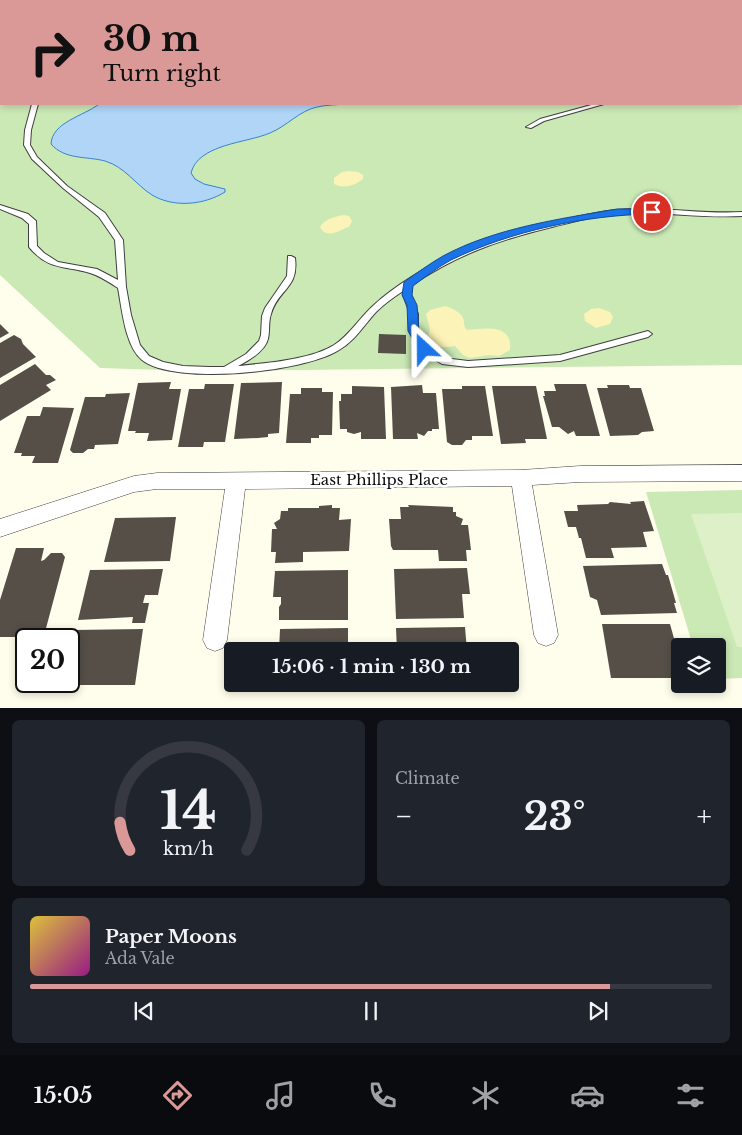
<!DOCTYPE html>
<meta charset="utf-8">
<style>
body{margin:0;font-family:"Libre Baskerville",serif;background:#20242c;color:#f1f3f6;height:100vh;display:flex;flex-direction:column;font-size:19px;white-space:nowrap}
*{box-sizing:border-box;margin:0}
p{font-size:16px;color:#9ea1a6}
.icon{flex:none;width:28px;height:28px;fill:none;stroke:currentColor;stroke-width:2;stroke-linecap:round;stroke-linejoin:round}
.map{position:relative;height:708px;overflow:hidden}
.sheet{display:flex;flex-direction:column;gap:12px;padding:12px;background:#0d0f14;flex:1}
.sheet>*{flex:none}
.banner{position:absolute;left:0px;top:0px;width:742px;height:105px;box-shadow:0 2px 8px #0003;background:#da9997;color:#111;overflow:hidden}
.fabs{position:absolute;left:671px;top:638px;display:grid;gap:10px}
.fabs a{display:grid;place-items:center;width:55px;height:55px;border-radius:5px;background:#171b24;box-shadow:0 2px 8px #0003;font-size:25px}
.speed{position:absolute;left:15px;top:628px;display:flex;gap:10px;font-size:25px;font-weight:700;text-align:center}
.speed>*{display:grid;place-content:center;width:65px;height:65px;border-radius:50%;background:#171b24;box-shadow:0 2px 8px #0003;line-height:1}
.speed .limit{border:2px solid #111;border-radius:8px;background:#fff;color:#111}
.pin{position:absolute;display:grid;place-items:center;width:42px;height:42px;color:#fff;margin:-21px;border:2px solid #fff;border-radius:50%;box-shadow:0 1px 5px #0007}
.me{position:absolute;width:55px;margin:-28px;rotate:336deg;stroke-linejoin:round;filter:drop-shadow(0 0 4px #0008)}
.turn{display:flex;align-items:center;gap:18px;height:105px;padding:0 20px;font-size:22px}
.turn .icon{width:65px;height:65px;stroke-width:2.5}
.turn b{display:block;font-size:35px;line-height:42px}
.big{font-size:38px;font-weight:700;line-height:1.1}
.sheet .card{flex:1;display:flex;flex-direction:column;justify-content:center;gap:8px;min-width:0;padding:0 18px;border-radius:8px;background:#20242c}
.sheet .dial{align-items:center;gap:0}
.dial svg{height:130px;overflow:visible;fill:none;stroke:#363941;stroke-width:7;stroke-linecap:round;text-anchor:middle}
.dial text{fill:#f1f3f6;stroke:none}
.song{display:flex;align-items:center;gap:15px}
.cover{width:60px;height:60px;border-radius:8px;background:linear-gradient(135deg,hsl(50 70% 55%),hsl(310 70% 35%))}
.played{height:5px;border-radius:2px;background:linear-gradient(90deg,#da9997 85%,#363941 85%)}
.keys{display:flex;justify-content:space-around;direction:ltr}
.heat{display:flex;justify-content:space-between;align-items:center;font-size:28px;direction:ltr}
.sheet .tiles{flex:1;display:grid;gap:12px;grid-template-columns:1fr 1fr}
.card:last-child{grid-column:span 2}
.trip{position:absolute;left:224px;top:642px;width:295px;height:50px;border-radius:5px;background:#171b24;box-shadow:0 2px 8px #0003;font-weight:700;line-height:50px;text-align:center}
.dock{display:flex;height:80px;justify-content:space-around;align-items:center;background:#090b0e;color:#9ea1a6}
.dock .icon{width:35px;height:35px}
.dock .on{color:#da9997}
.dock b{font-size:22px;color:#f1f3f6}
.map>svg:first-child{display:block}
.green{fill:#cbe9b5;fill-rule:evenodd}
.sand{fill:#fbf3b7}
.pitch{fill:#def0c7}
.water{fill:#b0d5f7;stroke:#3683cf}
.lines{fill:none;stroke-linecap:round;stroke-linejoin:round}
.stream{fill:#3683cf;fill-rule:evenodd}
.building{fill:#554f48}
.lane-casing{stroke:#3f3f3f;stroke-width:2}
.street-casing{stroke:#3f3f3f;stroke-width:1}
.lane{fill:#fff;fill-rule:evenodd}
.street{fill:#fff;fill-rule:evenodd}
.route{fill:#1a73e8;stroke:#114b97}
.labels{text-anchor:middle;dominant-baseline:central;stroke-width:5;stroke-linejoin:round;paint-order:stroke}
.street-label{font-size:15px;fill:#0c0c0c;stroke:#fff}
</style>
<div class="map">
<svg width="742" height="708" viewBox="0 0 742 708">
<rect width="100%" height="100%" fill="#fffdeb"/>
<g class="green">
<path d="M0 0H742V365L198 371 100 368 0 275ZM1 1H741V104H1Z"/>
<polygon points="742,490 742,678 718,679 718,646 693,646 646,492"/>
</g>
<g class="sand">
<path d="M349 171 358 172 363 175V179C354 186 344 189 334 184V178L342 172Z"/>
<path d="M344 215 349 216 352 221 349 227C339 230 327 240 320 227 324 219 336 216 344 215Z"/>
<path d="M445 306C451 308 460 311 463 318 465 323 463 326 467 330 483 329 513 322 510 350L499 356 490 355 470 358 463 355 455 346C444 348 437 348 427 340L430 329 426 314 430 310Z"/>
<polygon points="599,308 610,312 613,317 610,324 596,328 585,321 584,314 591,309"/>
</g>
<polygon class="pitch" points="742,513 742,647 737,647 691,514"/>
<path class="water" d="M99 104H375C356 105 336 103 317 107 299 111 287 126 270 133 247 143 198 144 191 173L195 179 204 184 225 189V192C204 205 174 208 152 195 135 184 125 167 105 161 86 156 65 160 51 144 52 122 84 116 99 104Z"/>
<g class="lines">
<g class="stream">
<polygon points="409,0 415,0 416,1 411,1"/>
<polygon points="546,0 555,0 552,1 545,1"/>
</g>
</g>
<g class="building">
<polygon points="0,324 9,333 0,338"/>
<polygon points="379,334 406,335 406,354 378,353"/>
<polygon points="14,335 21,339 23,344 36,357 0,378 0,343"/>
<polygon points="35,364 46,375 50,375 56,380 46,385 51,390 0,421 0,385"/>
<polygon points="171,382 169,389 181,389 172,440 147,441 149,433 135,433 136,431 128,431 138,383"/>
<polygon points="282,382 279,433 268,434 268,437 258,438 234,439 241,383"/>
<polygon points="205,384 234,384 225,442 204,442 203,447 178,447 189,389 204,389"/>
<polygon points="554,384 586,384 600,436 576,436 574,431 568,434 559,427 552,427 543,396 545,396 544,391 556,391"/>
<polygon points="422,385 423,393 436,393 439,429 432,429 432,431 428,431 424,436 417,433 418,439 393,439 391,387"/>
<polygon points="607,385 629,385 630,388 641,388 654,431 642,432 638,435 610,436 597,388 608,388"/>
<polygon points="352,386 384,387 386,439 361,439 361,432 354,434 347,432 347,429 340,429 339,401 341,401 341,394 352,394"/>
<polygon points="462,386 485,386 493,436 472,436 472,440 466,440 462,445 452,445 447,442 442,389 462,389"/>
<polygon points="492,386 536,386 547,439 525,439 526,443 501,444"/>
<polygon points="301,388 322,388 322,392 333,392 332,435 319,435 319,438 311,438 311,443 286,443 290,394 301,394"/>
<polygon points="130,393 118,444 95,445 94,449 88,449 83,453 73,453 70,450 85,397 105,397 106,394"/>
<polygon points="43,407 74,408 58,463 32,463 35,456 21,456 22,453 14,453 27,416 40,416"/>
<polygon points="644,501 654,531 643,532 647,547 611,548 614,558 586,558 581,538 579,538 576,527 568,527 564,511 578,511 577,505 608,504 610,502 631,504 630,502"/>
<polygon points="332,505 332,508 340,508 339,520 351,519 349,551 303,552 303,562 275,563 276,552 271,552 272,529 277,529 274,523 280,519 281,511 288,511 288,508 319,508 319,506"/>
<polygon points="408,505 453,507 453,512 456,512 456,516 463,519 461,525 468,525 471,550 466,550 467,561 439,561 438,550 393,550 391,546 389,519 401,519 400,507 409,507"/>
<polygon points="176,517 170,561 104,562 115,518"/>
<polygon points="16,548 44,548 41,561 44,560 51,553 62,553 65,557 45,632 25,635 26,632 19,632 18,637 0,637 0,600"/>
<polygon points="662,564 666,575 668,575 676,603 674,603 677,613 601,615 597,600 590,597 583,566"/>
<polygon points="467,568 470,594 462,594 464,618 396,619 394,569"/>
<polygon points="163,569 158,595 145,595 143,603 149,603 145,623 132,623 133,617 78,620 90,570"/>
<polygon points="348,570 348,620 279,620 279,607 281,604 281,597 273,597 275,571"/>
<polygon points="602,624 670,624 680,660 680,678 611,678"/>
<polygon points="465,627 467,651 397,651 396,628"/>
<polygon points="348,628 348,651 279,651 280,629"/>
<polygon points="143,629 135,685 60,685 61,681 69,681 69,651 74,630"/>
</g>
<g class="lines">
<defs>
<g id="lane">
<polygon points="3,0 9,0 10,1 4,1"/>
<polygon points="304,0 314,0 315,1 306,1"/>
<rect x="741" y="34" width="1" height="4"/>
<path d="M32 104H38L31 130 30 145 37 157 67 186 105 213 123 240 126 287 131 315 140 345 149 356 163 362 183 366 209 367H224L246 354 259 341 261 335 262 316 265 308 287 276 288 256H291L295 258C299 289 278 289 271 314 267 325 272 337 264 347 257 356 248 361 238 366 266 363 310 360 334 345 350 335 360 317 374 305 394 286 431 264 457 252 487 239 518 230 550 223 579 216 607 209 636 209 671 208 707 214 742 212V216C704 218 666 212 627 213 602 214 577 221 552 227 499 240 458 254 412 285L411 295 418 314V331L427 347 444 358 468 361 560 355 648 331 652 334 648 337 560 361 468 367 442 364 421 351 410 331V314L403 295V291C394 297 384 304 376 312 364 325 355 341 339 350 305 372 175 386 142 360 125 346 122 309 118 288 109 282 100 276 90 273 64 265 49 271 29 247V224L22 218 0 209V205L28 214 36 221 37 246 44 253 58 262 97 269 118 280 115 240 99 217 63 188 32 159 24 145 25 130Z"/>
<polygon points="595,104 604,104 544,121 531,128 526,127 540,119"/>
</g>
<polygon id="street" points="742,465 742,481 580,482 532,485 558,635 554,643 546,646 538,643 534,635 512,486 245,489 227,640 223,648 215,651 207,648 203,640 225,489 157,489 134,492 0,537 0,519 134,476 157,473 521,470 580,466"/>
</defs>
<use href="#lane" class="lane-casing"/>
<use href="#street" class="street-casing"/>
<use href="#lane" class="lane"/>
<use href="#street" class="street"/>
</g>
<path class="route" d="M617 209H652L657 212 652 214C586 215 511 231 451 260 438 267 425 277 413 286L412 295 417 305 419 331 429 349 428 352H420L408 331 407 305 402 295 404 282C417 273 429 264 443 256 495 228 559 219 617 209Z"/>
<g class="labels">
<g class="street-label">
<text x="379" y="479">East Phillips Place</text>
</g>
</g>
</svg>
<div class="fabs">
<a><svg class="icon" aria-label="layers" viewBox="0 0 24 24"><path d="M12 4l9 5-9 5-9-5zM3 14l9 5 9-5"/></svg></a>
</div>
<div class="speed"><div class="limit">20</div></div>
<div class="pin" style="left:652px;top:212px;background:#d93025"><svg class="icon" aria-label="arrive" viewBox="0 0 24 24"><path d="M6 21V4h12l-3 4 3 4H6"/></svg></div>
<svg class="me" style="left:424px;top:349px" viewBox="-20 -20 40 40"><path d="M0-17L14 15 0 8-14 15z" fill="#1a73e8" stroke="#fff" stroke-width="4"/></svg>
<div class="trip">15:06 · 1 min · 130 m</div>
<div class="banner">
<div class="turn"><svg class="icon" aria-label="right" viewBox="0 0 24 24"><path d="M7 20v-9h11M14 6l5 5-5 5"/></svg><div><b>30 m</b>Turn right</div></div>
</div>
</div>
<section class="sheet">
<div class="tiles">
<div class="card dial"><svg viewBox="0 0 100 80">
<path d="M14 69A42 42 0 1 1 86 69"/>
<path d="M14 69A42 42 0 0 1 8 52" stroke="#da9997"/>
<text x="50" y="56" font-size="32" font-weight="700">14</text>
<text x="50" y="72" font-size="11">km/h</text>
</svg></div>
<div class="card"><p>Climate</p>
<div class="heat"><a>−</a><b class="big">23°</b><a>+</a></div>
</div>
<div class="card">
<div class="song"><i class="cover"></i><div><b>Paper Moons</b><p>Ada Vale</p></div></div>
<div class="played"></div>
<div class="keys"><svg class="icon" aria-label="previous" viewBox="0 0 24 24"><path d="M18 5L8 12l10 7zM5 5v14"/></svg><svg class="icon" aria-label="pause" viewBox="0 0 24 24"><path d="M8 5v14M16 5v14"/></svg><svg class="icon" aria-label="next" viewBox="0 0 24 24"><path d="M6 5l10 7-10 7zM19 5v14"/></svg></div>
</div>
</div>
</section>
<nav class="dock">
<b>15:05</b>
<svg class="icon on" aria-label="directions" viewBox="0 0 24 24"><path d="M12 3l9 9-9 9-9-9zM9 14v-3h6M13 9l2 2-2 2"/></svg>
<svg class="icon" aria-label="music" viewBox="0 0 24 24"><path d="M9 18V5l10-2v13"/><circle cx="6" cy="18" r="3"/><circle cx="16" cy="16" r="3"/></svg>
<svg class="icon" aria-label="phone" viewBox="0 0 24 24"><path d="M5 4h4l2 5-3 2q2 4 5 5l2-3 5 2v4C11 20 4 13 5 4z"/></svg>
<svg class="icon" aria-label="climate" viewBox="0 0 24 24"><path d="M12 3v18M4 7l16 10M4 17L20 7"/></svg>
<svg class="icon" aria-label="car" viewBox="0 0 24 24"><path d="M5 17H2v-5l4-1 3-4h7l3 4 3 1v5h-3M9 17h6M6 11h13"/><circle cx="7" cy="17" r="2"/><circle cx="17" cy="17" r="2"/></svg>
<svg class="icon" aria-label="filters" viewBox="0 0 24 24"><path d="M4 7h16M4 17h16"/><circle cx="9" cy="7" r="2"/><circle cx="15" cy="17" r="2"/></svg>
</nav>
